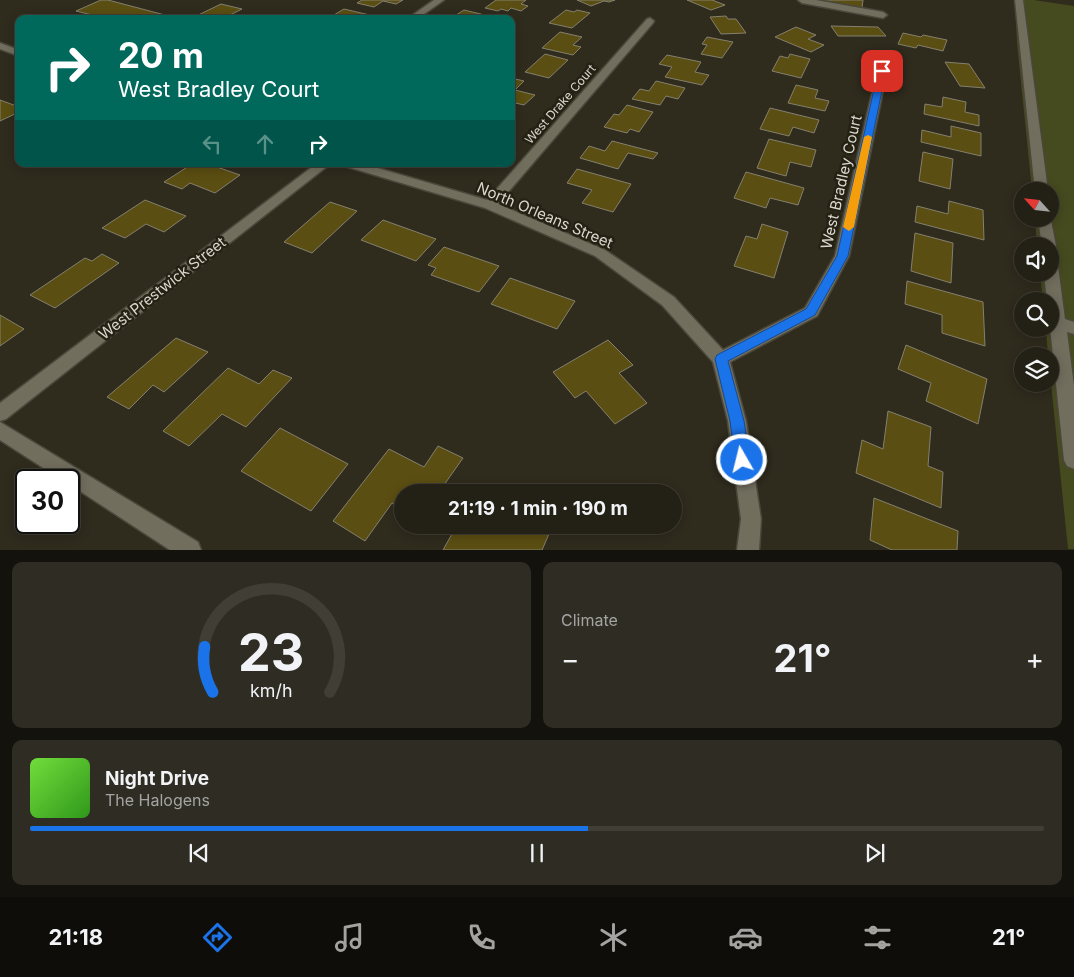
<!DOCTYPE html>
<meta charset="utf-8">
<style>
body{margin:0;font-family:Inter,sans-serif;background:#2f2d23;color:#f1f3f6;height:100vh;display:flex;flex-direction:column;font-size:19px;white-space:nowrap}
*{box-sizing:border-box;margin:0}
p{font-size:16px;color:#a3a3a1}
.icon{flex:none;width:28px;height:28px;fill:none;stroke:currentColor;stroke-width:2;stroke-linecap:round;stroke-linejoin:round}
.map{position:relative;height:550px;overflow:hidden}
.panel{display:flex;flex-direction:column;gap:12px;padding:12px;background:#13120c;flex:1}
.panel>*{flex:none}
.top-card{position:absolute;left:15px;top:15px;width:500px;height:152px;border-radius:10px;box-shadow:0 2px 12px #0003,0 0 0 1px #403e35;background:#00695c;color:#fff;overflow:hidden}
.needle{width:32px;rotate:297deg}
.controls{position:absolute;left:1014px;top:182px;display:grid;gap:10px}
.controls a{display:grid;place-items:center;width:45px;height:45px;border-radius:50%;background:#232016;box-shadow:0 2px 12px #0003,0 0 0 1px #403e35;font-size:25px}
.speed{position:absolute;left:15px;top:469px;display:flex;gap:10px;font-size:25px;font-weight:700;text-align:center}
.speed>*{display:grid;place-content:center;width:65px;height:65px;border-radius:50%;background:#232016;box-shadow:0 2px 12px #0003,0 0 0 1px #403e35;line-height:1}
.speed .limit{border:2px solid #111;border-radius:8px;background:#fff;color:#111}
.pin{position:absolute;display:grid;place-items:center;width:42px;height:42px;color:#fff;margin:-21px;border-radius:10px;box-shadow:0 2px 8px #0006}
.me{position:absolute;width:55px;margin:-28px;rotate:352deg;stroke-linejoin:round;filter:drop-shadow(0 0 4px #0008)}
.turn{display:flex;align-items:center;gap:18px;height:105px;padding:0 20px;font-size:22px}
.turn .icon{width:65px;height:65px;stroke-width:2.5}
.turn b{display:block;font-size:35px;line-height:42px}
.lanes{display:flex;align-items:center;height:48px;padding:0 20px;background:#0003;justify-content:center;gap:25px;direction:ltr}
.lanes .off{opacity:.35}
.big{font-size:38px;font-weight:700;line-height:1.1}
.panel .card{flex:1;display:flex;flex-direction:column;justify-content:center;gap:8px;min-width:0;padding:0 18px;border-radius:10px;background:#2f2d23}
.panel .dial{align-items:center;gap:0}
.dial svg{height:130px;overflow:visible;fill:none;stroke:#403e35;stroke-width:7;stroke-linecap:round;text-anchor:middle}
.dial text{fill:#f1f3f6;stroke:none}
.song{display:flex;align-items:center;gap:15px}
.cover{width:60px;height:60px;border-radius:8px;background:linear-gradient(135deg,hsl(100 70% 55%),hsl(110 70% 35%))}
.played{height:5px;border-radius:2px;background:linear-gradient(90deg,#1a73e8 55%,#403e35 55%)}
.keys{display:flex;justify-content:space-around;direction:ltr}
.heat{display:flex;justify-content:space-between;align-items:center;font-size:28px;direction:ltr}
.panel .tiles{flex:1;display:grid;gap:12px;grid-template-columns:1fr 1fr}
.card:last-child{grid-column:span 2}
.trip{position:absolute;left:394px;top:484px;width:288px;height:50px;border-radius:25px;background:#232016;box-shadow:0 2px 12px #0003,0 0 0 1px #403e35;font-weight:700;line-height:50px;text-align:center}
.menu{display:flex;height:80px;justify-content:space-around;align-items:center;background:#0e0d09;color:#a3a3a1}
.menu .icon{width:35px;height:35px}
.menu .on{color:#1a73e8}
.menu b{font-size:22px;color:#f1f3f6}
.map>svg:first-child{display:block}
.green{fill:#464a1f}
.building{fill:#5b4e12;stroke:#84806f}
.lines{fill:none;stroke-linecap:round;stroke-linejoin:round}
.minor-casing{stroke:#4a473b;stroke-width:3}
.minor{fill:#726e5e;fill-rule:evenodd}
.route{fill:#1a73e8;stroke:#114b97}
.slow{fill:#f59e0b}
.labels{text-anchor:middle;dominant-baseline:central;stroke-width:5;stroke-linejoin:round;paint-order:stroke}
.far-street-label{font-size:12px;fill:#dad8cf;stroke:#252214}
.street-label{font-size:15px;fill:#dad8cf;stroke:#252214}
</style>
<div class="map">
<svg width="1074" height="550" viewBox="0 0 1074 550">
<rect width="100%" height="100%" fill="#2f2b1d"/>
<polygon class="green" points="1015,0 1034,0 1074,6 1074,549 1068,549 1050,374 1050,356 1048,356 1046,329 1050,329 1050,301 1043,301 1040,274 1050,274 1050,246 1037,246 1035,219 1050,219 1050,191 1032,191 1017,43"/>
<g class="building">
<polygon points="101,0 108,0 180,19 108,19 76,11"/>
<polygon points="362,0 403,0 396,4 383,1 374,7 357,3"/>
<polygon points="496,0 526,0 521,4 528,6 521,11 511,8 508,11 501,9 498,11 485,8"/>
<polygon points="577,0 615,0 609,2 604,1 591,6"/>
<polygon points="687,0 712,0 725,5 711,10"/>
<polygon points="815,0 863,0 862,8"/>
<polygon points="221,4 242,9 222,19 190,19"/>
<polygon points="344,9 374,16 369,19 327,19"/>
<polygon points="464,10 489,16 485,19 453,17"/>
<polygon points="566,10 574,12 577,10 590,13 572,28 549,23"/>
<polygon points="726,16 728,19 736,19 746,33 721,34 710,17"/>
<polygon points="831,26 878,27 886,36 838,36"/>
<polygon points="796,27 816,35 808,39 824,45 811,52 775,37"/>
<polygon points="560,32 582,37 573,45 581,47 573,55 542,48"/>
<polygon points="903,33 921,37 923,35 947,40 943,51 918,45 916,48 898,44"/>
<polygon points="707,37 733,42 722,58 701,54 707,45 702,44"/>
<polygon points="545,54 568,60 549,78 525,72"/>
<polygon points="790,54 810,59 801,78 772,71 780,56 788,58"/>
<polygon points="667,55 701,62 695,72 709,75 702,85 665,77 672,67 659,64"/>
<polygon points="945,62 969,64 985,88 960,86"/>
<polygon points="511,78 524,81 515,90 535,95 524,105 511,102"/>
<polygon points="656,81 685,88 678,99 666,96 660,105 632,99 640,89 649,91"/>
<polygon points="796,85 818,90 815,98 829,101 825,111 788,103"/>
<polygon points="943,97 966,102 965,112 979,115 979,126 924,114 925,104 942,107"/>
<polygon points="0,100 19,107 19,112 0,121"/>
<polygon points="627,105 653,112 639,132 630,129 627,133 604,127 614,114 619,115"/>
<polygon points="770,108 819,120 814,133 793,127 789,136 760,129"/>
<polygon points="951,126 981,133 981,156 921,142 922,130 951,137"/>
<polygon points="769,139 816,150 811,167 790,162 786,176 757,168"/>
<polygon points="612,141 658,153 653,159 628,153 618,169 580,158 589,146 605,151"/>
<polygon points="923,152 953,159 950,189 919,181"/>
<polygon points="192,164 221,164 217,167 240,175 215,193 190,183 182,189 164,182"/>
<polygon points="577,169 631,184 613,212 582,203 592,190 567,183"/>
<polygon points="746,172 804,188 798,205 770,198 766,208 734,198"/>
<polygon points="145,200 186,216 164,232 146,224 125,238 102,228"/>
<polygon points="949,201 983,210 984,240 915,222 917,206 948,214"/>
<polygon points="330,202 357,211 312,253 284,242"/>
<polygon points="383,220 436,239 416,261 361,240"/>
<polygon points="762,224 788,232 774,278 734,266 746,236 757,239"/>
<polygon points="915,233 953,243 951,283 911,271"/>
<polygon points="444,247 499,266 479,292 431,275 436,268 428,265"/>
<polygon points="102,254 119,263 55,308 30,295 85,258 92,261"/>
<polygon points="510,278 575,301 557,329 491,304"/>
<polygon points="907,281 983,302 985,346 942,333 942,315 905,304"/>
<polygon points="0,315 24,329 0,346"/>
<polygon points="176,338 208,352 164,392 153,385 129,409 107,397"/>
<polygon points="608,340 633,365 619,373 647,403 615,424 586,391 575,398 553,372"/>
<polygon points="906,345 987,379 978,424 926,401 931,383 898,369"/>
<polygon points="228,368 259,384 273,370 292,378 246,427 222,414 189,446 163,431"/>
<polygon points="888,411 931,427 928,466 943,472 941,508 856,473 862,440 883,449"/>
<polygon points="280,428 348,464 311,511 241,471"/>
<polygon points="438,446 463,458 439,492 402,492 402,509 392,503 365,541 333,521 389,449 424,467"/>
<polygon points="874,498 958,531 957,550 892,550 870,540"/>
<polygon points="457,525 530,525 549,534 542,550 443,550"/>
</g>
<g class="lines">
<defs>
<g id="minor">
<polygon points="434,0 444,0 417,19 407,19"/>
<polygon points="798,0 816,0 883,12 887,15 883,18 802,3"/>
<polygon points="1015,0 1023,0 1048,191 1035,191"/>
<polygon points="650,18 654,21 653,23 498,204 605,250 674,297 723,350 805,308 835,256 877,71 882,68 887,71 849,256 817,316 730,362 746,421 761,519 759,550 737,550 741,519 728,421 713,362 662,305 595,256 485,208 348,167 346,164 364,164 487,200 647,19"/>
<polygon points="0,43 19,50 19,56 0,49"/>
<polygon points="316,164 330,164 6,419 0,421 0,403"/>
<polygon points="1050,216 1056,246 1054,249 1050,251 1050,246 1042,246 1038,219 1050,219"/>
<polygon points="1050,254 1055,255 1057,259 1065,319 1074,322 1074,334 1067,332 1074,386 1074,469 1067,466 1064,460 1050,327 1050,301 1047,301 1044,274 1050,274"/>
<polygon points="0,422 198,542 201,550 170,550 69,484 69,480 62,480 0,440"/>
</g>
</defs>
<use href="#minor" class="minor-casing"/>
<use href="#minor" class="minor"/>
</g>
<polygon class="route" points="882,68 886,71 848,256 815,315 728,361 744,421 750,460 748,465 742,467 737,465 735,460 730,421 715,359 717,355 806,309 837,256 878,71"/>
<polygon class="slow" points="868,135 872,137 854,227 849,231 843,227 864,137"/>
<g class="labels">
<g class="far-street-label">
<text transform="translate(560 104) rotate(-49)">West Drake Court</text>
</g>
<g class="street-label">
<text transform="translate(841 182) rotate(-77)">West Bradley Court</text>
<text transform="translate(545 215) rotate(23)">North Orleans Street</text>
<text transform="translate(162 288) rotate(-38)">West Prestwick Street</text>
</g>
</g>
</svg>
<div class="controls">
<a><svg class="needle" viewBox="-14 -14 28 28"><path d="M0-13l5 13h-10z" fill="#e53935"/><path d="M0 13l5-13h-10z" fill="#a3a3a1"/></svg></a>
<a><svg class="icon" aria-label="sound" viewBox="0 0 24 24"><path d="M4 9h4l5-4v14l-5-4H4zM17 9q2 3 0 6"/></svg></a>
<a><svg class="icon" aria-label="search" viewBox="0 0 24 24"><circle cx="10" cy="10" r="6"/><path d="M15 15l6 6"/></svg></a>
<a><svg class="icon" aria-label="layers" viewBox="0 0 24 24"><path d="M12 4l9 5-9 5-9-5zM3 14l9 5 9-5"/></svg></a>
</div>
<div class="speed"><div class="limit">30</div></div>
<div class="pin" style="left:882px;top:71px;background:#d93025"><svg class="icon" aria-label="arrive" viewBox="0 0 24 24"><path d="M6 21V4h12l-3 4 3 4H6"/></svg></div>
<svg class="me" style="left:742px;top:460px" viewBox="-20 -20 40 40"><circle r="17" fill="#1a73e8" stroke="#fff" stroke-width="3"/><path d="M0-11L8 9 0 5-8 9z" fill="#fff"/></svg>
<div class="trip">21:19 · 1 min · 190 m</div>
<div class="top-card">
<div class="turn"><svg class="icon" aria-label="right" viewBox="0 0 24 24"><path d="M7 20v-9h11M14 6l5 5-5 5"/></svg><div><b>20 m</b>West Bradley Court</div></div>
<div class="lanes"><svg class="icon off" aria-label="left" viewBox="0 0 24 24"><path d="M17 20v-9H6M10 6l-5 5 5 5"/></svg><svg class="icon off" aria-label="ahead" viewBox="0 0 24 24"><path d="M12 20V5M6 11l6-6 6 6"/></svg><svg class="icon" aria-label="right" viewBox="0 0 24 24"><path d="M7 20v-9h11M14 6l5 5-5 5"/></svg></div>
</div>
</div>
<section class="panel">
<div class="tiles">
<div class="card dial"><svg viewBox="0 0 100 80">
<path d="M14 69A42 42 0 1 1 86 69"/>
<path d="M14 69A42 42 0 0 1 9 41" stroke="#1a73e8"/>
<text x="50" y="56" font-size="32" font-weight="700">23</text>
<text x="50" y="72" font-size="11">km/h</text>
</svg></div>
<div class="card"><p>Climate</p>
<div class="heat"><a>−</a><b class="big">21°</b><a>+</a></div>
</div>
<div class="card">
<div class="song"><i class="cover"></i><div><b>Night Drive</b><p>The Halogens</p></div></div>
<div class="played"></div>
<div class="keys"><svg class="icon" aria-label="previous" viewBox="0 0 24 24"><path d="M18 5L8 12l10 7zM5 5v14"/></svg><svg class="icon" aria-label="pause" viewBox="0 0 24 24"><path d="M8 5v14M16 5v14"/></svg><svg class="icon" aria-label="next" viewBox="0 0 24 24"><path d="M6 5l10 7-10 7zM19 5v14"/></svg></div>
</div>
</div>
</section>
<nav class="menu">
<b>21:18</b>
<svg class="icon on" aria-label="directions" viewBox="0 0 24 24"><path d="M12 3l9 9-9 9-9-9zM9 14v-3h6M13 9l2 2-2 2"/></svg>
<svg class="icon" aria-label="music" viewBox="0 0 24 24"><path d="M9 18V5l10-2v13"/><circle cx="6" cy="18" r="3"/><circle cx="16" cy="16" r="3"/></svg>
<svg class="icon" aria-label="phone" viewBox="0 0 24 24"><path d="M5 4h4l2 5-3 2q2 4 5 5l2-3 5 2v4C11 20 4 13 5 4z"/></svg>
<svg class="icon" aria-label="climate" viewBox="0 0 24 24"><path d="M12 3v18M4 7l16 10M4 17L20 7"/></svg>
<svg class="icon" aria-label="car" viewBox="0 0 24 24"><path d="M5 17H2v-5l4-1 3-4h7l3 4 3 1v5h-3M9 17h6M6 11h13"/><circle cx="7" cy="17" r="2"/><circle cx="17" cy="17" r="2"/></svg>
<svg class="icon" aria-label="filters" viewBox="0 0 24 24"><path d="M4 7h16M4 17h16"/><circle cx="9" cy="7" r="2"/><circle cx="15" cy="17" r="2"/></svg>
<b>21°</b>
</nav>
